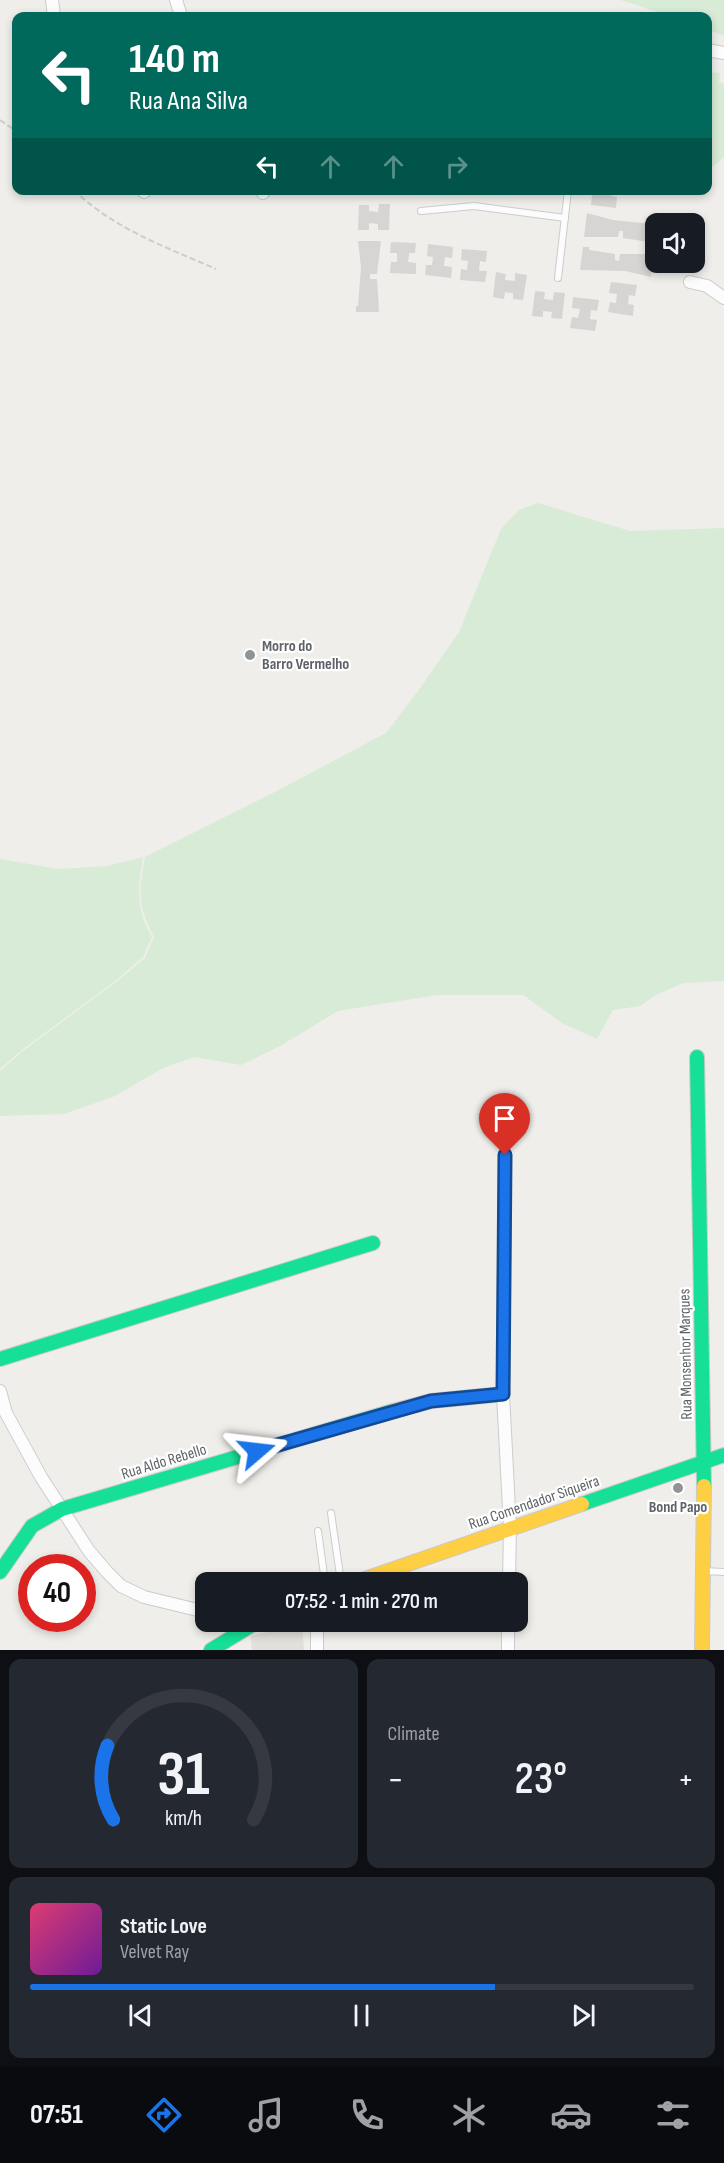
<!DOCTYPE html>
<meta charset="utf-8">
<style>
body{margin:0;font-family:"Sofia Sans Condensed",sans-serif;background:#242831;color:#f1f3f6;height:100vh;display:flex;flex-direction:column;font-size:22px;white-space:nowrap}
*{box-sizing:border-box;margin:0}
p{font-size:20px;color:#9ea1a6}
.icon{flex:none;width:33px;height:33px;fill:none;stroke:currentColor;stroke-width:2;stroke-linecap:round;stroke-linejoin:round}
.map{position:relative;height:1650px;overflow:hidden}
.panel{display:flex;flex-direction:column;gap:9px;padding:9px;background:#0d0f14;flex:1}
.panel>*{flex:none}
.banner{position:absolute;left:12px;top:12px;width:700px;height:183px;border-radius:12px;box-shadow:0 3px 9px #0003;background:#00695c;color:#fff;overflow:hidden}
.fabs{position:absolute;left:645px;top:213px;display:grid;gap:12px}
.fabs a{display:grid;place-items:center;width:60px;height:60px;border-radius:12px;background:#171b24;box-shadow:0 3px 9px #0003;font-size:30px}
.speed{position:absolute;left:18px;top:1554px;display:flex;gap:12px;font-size:30px;font-weight:700;text-align:center}
.speed>*{display:grid;place-content:center;width:78px;height:78px;border-radius:50%;background:#171b24;box-shadow:0 3px 9px #0003;line-height:1}
.speed .limit{border:9px solid #d22;background:#fff;color:#111}
.pin{position:absolute;display:grid;place-items:center;width:51px;height:51px;color:#fff;margin:-62px -26px;border-radius:50% 50% 50% 0;rotate:-45deg;box-shadow:0 0 6px #0007}
.pin .icon{rotate:45deg}
.me{position:absolute;width:66px;margin:-33px;rotate:73deg;stroke-linejoin:round;filter:drop-shadow(0 0 4px #0008)}
.turn{display:flex;align-items:center;gap:21px;height:126px;padding:0 18px;font-size:27px}
.turn .icon{width:78px;height:78px;stroke-width:2.5}
.turn b{display:block;font-size:42px;line-height:51px}
.lanes{display:flex;align-items:center;height:57px;padding:0 18px;background:#0003;justify-content:center;gap:30px;direction:ltr}
.lanes .off{opacity:.35}
.big{font-size:45px;font-weight:600;line-height:1.1}
.panel .card{flex:1;display:flex;flex-direction:column;justify-content:center;gap:9px;min-width:0;padding:0 21px;border-radius:12px;background:#242831}
.panel .dial{align-items:center;gap:0}
.dial svg{height:156px;overflow:visible;fill:none;stroke:#363941;stroke-width:7;stroke-linecap:round;text-anchor:middle}
.dial text{fill:#f1f3f6;stroke:none}
.song{display:flex;align-items:center;gap:18px}
.cover{width:72px;height:72px;border-radius:9px;background:linear-gradient(135deg,hsl(340 70% 55%),hsl(280 70% 35%))}
.played{height:6px;border-radius:3px;background:linear-gradient(90deg,#1a73e8 70%,#363941 70%)}
.keys{display:flex;justify-content:space-around;direction:ltr}
.heat{display:flex;justify-content:space-between;align-items:center;font-size:33px;direction:ltr}
.panel .tiles{flex:1;display:grid;gap:9px;grid-template-columns:1fr 1fr}
.card:last-child{grid-column:span 2}
.trip{position:absolute;left:195px;top:1572px;width:333px;height:60px;border-radius:12px;background:#171b24;box-shadow:0 3px 9px #0003;font-weight:600;line-height:60px;text-align:center}
.tabs{display:flex;height:96px;justify-content:space-around;align-items:center;background:#090b0e;color:#9ea1a6}
.tabs .icon{width:42px;height:42px}
.tabs .on{color:#1a73e8}
.tabs b{font-size:27px;color:#f1f3f6}
.map>svg:first-child{display:block}
.education{fill:#e2e0da}
.green{fill:#d8ebd6}
.building{fill:#d6d5d3}
.lines{fill:none;stroke-linecap:round;stroke-linejoin:round}
.lane-casing{stroke:#cbcccc;stroke-width:8}
.street-casing{stroke:#cbcccc;stroke-width:14}
.fast-casing{stroke:#cacacb;stroke-width:16}
.slow-casing{stroke:#cacacb;stroke-width:16}
.path{stroke:#cacfcc;stroke-width:2;stroke-dasharray:6 3;stroke-linecap:butt}
.lane{stroke:#fdfcfc;stroke-width:6}
.street{stroke:#fdfcfc;stroke-width:12}
.fast{stroke:#16e098;stroke-width:14}
.slow{stroke:#ffcf43;stroke-width:14}
.route-casing{stroke:#114b97;stroke-width:15}
.route{stroke:#1a73e8;stroke-width:10}
.poi-dot{fill:#919496;stroke:#fff;stroke-width:2}
.labels{text-anchor:middle;dominant-baseline:central;stroke-width:4.5;stroke-linejoin:round;paint-order:stroke}
.poi-label{font-size:16px;font-weight:bold;fill:#5f6368;stroke:#fff;text-anchor:start}
.street-label{font-size:16px;fill:#5f6368;stroke:#fff}
</style>
<div class="map">
<svg width="724" height="1650" viewBox="0 0 724 1650">
<rect width="100%" height="100%" fill="#efeeea"/>
<polygon class="education" points="302,1624 304,1650 252,1650 251,1636"/>
<g class="green">
<polygon points="621,0 724,0 724,36 708,30 708,16 669,16"/>
<polygon points="708,72 720,73 719,82 724,84 724,157 708,171"/>
<path d="M538 503 630 531 724 528V981L683 983 656 995 640 1006 613 1010 597 1039 562 1023 523 995H436L338 1011 280 1046 241 1065 194 1057 163 1068 115 1096 64 1114 0 1116V1071L24 1050 116 982 145 958 154 937C137 906 139 891 145 857L273 793 386 733 418 691 459 632 501 529 519 510Z"/>
<path d="M143 857C138 889 135 907 152 937L143 957 115 981 23 1049 0 1069V859L58 869 107 866Z"/>
</g>
<g class="building">
<polygon points="599,190 611,190 611,196 617,197 616,208 591,205 592,195 599,195"/>
<polygon points="379,204 390,204 389,230 378,230 378,224 369,223 369,230 358,230 359,205 369,205 369,211 378,212"/>
<polygon points="587,213 613,220 652,224 652,222 656,222 655,245 649,245 649,242 623,238 623,231 619,231 618,237 584,237"/>
<polygon points="358,241 381,241 377,274 370,274 370,279 377,279 379,312 356,312 356,306 358,306 361,267"/>
<polygon points="391,242 416,243 415,253 409,253 408,262 416,263 416,274 390,273 391,262 397,262 397,253 390,253"/>
<polygon points="428,244 453,247 452,258 445,257 444,266 452,267 451,278 425,275 426,265 432,265 433,257 427,256"/>
<polygon points="583,247 589,247 589,250 615,254 615,260 619,261 620,254 653,254 651,277 625,271 580,270"/>
<polygon points="462,249 487,251 486,262 480,261 479,271 487,271 485,282 460,280 461,269 467,270 468,261 461,260"/>
<polygon points="496,272 506,274 505,280 515,281 515,273 527,275 523,300 513,299 513,293 505,292 504,299 493,297"/>
<polygon points="611,282 637,285 635,296 629,295 628,304 634,305 633,316 608,312 610,302 616,303 617,294 609,293"/>
<polygon points="535,291 545,292 544,299 553,300 554,292 565,293 562,319 551,318 552,312 543,311 543,317 532,316"/>
<polygon points="573,297 599,300 597,311 591,310 590,319 597,320 595,331 570,328 572,317 578,318 580,309 572,308"/>
</g>
<g class="lines">
<defs>
<g id="lane">
<polyline points="421,211 474,206 565,218"/>
<polyline points="558,278 568,190"/>
<polyline points="331,1513 341,1582"/>
<polyline points="318,1531 325,1582"/>
<polyline points="704,1571 724,1572"/>
</g>
<g id="street">
<polyline points="52,0 54,16"/>
<polyline points="176,0 181,16"/>
<polyline points="708,50 724,53"/>
<polyline points="144,192 145,190"/>
<polyline points="263,193 263,190"/>
<polyline points="690,282 707,286 724,298"/>
<polyline points="505,1156 503,1394 510,1528 509,1582"/>
<polyline points="0,1391 6,1413 41,1477 89,1551 107,1572 121,1586 144,1597 206,1612"/>
<polyline points="317,1650 317,1622"/>
<polyline points="508,1650 508,1622"/>
</g>
<g id="fast">
<polyline points="697,1057 704,1486"/>
<polyline points="0,1359 373,1243"/>
<polyline points="582,1504 724,1455"/>
<polyline points="0,1572 32,1526 62,1509 393,1411"/>
<polyline points="211,1650 257,1622"/>
</g>
<g id="slow">
<polyline points="393,1411 431,1401 503,1394"/>
<polyline points="356,1582 582,1504"/>
<polyline points="702,1650 704,1486"/>
</g>
</defs>
<use href="#lane" class="lane-casing"/>
<use href="#street" class="street-casing"/>
<use href="#fast" class="fast-casing"/>
<use href="#slow" class="slow-casing"/>
<g class="path">
<polyline points="0,120 16,131"/>
<path d="M74 190C114 229 166 247 216 269"/>
</g>
<use href="#lane" class="lane"/>
<use href="#street" class="street"/>
<use href="#fast" class="fast"/>
<use href="#slow" class="slow"/>
</g>
<g class="lines">
<defs>
<polyline id="route" points="257,1451 431,1401 503,1394 505,1155"/>
</defs>
<use href="#route" class="route-casing"/>
<use href="#route" class="route"/>
</g>
<g class="poi-dot">
<circle cx="250" cy="655" r="6"/>
<circle cx="678" cy="1488" r="6"/>
</g>
<g class="labels">
<g class="poi-label">
<text x="262" y="646">Morro do<tspan x="262" dy="18">Barro Vermelho</tspan></text>
<text x="678" y="1507" text-anchor="middle">Bond Papo</text>
</g>
<g class="street-label">
<text transform="translate(686 1354) rotate(-91)">Rua Monsenhor Marques</text>
<text transform="translate(164 1462) rotate(-17)">Rua Aldo Rebello</text>
<text transform="translate(534 1503) rotate(-19)">Rua Comendador Siqueira</text>
</g>
</g>
</svg>
<div class="fabs">
<a><svg class="icon" aria-label="sound" viewBox="0 0 24 24"><path d="M4 9h4l5-4v14l-5-4H4zM17 9q2 3 0 6"/></svg></a>
</div>
<div class="speed"><div class="limit">40</div></div>
<div class="pin" style="left:505px;top:1155px;background:#d93025"><svg class="icon" aria-label="arrive" viewBox="0 0 24 24"><path d="M6 21V4h12l-3 4 3 4H6"/></svg></div>
<svg class="me" style="left:257px;top:1451px" viewBox="-20 -20 40 40"><path d="M0-17L14 15 0 8-14 15z" fill="#1a73e8" stroke="#fff" stroke-width="4"/></svg>
<div class="trip">07:52 · 1 min · 270 m</div>
<div class="banner">
<div class="turn"><svg class="icon" aria-label="left" viewBox="0 0 24 24"><path d="M17 20v-9H6M10 6l-5 5 5 5"/></svg><div><b>140 m</b>Rua Ana Silva</div></div>
<div class="lanes"><svg class="icon" aria-label="left" viewBox="0 0 24 24"><path d="M17 20v-9H6M10 6l-5 5 5 5"/></svg><svg class="icon off" aria-label="ahead" viewBox="0 0 24 24"><path d="M12 20V5M6 11l6-6 6 6"/></svg><svg class="icon off" aria-label="ahead" viewBox="0 0 24 24"><path d="M12 20V5M6 11l6-6 6 6"/></svg><svg class="icon off" aria-label="right" viewBox="0 0 24 24"><path d="M7 20v-9h11M14 6l5 5-5 5"/></svg></div>
</div>
</div>
<section class="panel">
<div class="tiles">
<div class="card dial"><svg viewBox="0 0 100 80">
<path d="M14 69A42 42 0 1 1 86 69"/>
<path d="M14 69A42 42 0 0 1 11 31" stroke="#1a73e8"/>
<text x="50" y="56" font-size="32" font-weight="700">31</text>
<text x="50" y="72" font-size="11">km/h</text>
</svg></div>
<div class="card"><p>Climate</p>
<div class="heat"><a>−</a><b class="big">23°</b><a>+</a></div>
</div>
<div class="card">
<div class="song"><i class="cover"></i><div><b>Static Love</b><p>Velvet Ray</p></div></div>
<div class="played"></div>
<div class="keys"><svg class="icon" aria-label="previous" viewBox="0 0 24 24"><path d="M18 5L8 12l10 7zM5 5v14"/></svg><svg class="icon" aria-label="pause" viewBox="0 0 24 24"><path d="M8 5v14M16 5v14"/></svg><svg class="icon" aria-label="next" viewBox="0 0 24 24"><path d="M6 5l10 7-10 7zM19 5v14"/></svg></div>
</div>
</div>
</section>
<nav class="tabs">
<b>07:51</b>
<svg class="icon on" aria-label="directions" viewBox="0 0 24 24"><path d="M12 3l9 9-9 9-9-9zM9 14v-3h6M13 9l2 2-2 2"/></svg>
<svg class="icon" aria-label="music" viewBox="0 0 24 24"><path d="M9 18V5l10-2v13"/><circle cx="6" cy="18" r="3"/><circle cx="16" cy="16" r="3"/></svg>
<svg class="icon" aria-label="phone" viewBox="0 0 24 24"><path d="M5 4h4l2 5-3 2q2 4 5 5l2-3 5 2v4C11 20 4 13 5 4z"/></svg>
<svg class="icon" aria-label="climate" viewBox="0 0 24 24"><path d="M12 3v18M4 7l16 10M4 17L20 7"/></svg>
<svg class="icon" aria-label="car" viewBox="0 0 24 24"><path d="M5 17H2v-5l4-1 3-4h7l3 4 3 1v5h-3M9 17h6M6 11h13"/><circle cx="7" cy="17" r="2"/><circle cx="17" cy="17" r="2"/></svg>
<svg class="icon" aria-label="filters" viewBox="0 0 24 24"><path d="M4 7h16M4 17h16"/><circle cx="9" cy="7" r="2"/><circle cx="15" cy="17" r="2"/></svg>
</nav>
